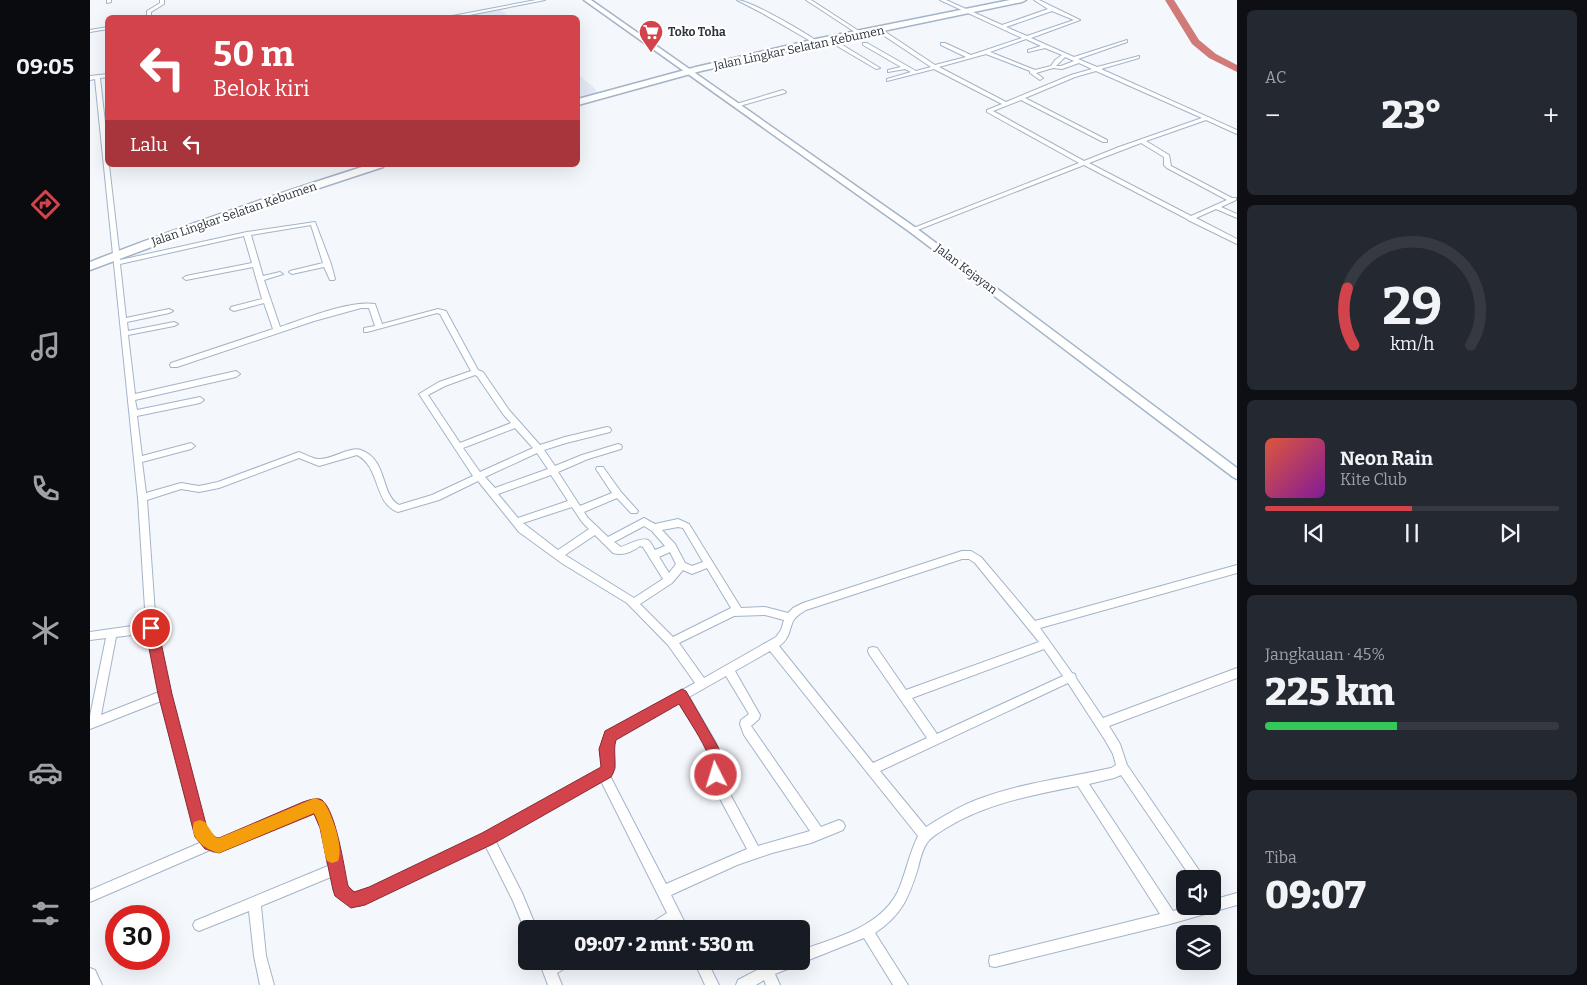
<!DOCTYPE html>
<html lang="id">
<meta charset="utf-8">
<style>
body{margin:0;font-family:Bitter,serif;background:#242831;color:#f1f3f6;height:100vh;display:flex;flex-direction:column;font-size:19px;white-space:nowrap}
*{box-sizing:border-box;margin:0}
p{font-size:16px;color:#9ea1a6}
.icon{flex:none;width:28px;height:28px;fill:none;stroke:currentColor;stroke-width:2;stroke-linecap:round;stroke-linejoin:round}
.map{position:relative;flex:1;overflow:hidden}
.drawer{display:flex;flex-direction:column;gap:10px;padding:10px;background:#0d0f14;width:350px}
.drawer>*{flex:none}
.guide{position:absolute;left:15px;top:15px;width:475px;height:152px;border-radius:8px;box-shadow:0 5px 20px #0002;background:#d3434b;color:#fff;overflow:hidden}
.fabs{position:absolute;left:1086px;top:870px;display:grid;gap:10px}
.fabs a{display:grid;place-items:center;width:45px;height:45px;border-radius:8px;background:#171b24;box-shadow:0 5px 20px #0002;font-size:25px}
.speed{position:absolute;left:15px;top:905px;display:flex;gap:10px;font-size:25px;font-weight:700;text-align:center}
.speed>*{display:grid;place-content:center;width:65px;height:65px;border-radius:50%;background:#171b24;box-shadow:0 5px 20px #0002;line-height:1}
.speed .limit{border:8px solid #d22;background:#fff;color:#111}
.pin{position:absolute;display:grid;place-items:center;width:42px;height:42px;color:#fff;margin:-21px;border:2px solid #fff;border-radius:50%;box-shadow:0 1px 5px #0007}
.me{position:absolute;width:55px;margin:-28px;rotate:355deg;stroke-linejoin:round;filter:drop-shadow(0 0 4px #0008)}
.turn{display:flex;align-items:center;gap:18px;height:105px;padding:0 25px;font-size:22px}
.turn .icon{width:65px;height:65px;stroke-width:2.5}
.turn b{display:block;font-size:35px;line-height:42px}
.then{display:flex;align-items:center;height:48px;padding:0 25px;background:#0003;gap:10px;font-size:19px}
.big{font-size:38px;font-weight:800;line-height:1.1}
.drawer .card{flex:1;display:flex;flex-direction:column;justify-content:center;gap:8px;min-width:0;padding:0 18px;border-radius:8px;background:#242831}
.drawer .dial{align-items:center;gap:0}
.dial svg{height:130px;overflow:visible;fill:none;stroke:#363941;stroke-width:7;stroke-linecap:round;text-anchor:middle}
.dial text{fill:#f1f3f6;stroke:none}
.song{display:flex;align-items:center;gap:15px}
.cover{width:60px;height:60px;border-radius:8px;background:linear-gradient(135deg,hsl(10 70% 55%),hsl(290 70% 35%))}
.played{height:5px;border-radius:2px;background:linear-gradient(90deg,#d3434b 50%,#363941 50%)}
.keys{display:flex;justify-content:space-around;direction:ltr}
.heat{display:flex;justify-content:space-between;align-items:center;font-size:28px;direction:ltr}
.charge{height:8px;border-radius:4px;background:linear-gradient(90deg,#34c759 45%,#363941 0)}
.trip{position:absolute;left:428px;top:920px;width:292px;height:50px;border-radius:8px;background:#171b24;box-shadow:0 5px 20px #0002;font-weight:800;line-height:50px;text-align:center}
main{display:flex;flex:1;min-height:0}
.menu{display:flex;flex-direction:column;width:90px;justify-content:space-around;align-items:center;background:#090b0e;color:#9ea1a6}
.menu .icon{width:35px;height:35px}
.menu .on{color:#d3434b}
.menu b{font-size:22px;color:#f1f3f6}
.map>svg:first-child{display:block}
.built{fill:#e3ebf7}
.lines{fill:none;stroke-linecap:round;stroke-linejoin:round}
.river{fill:#d17b79;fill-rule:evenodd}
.street-casing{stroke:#a3b4c9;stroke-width:2}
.secondary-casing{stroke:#a3b4c9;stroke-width:3}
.highway-casing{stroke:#a3b4c9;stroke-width:3}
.street{fill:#fff;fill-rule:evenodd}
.secondary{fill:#fff;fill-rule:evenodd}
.highway{fill:#fff;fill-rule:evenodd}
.route{fill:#d3434b;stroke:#892c31}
.slow{fill:#f59e0b}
.labels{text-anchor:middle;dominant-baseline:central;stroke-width:4.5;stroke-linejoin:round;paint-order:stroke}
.far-poi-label{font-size:12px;font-weight:bold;fill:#2d343d;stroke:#fff;text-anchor:start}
.far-street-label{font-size:12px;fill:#2d343d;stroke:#fff}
</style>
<main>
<nav class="menu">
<b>09:05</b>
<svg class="icon on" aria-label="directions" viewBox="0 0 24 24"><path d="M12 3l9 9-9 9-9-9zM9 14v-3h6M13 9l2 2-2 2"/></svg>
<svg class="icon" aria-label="music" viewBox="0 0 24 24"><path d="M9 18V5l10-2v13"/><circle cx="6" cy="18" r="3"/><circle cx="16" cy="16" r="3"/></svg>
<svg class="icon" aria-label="phone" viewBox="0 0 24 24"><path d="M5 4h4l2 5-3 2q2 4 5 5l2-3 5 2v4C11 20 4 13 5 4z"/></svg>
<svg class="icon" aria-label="climate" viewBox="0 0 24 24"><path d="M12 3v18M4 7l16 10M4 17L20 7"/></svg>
<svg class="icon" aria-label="car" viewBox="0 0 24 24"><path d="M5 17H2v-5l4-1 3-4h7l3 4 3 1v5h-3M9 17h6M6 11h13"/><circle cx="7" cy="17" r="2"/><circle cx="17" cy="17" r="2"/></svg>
<svg class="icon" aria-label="filters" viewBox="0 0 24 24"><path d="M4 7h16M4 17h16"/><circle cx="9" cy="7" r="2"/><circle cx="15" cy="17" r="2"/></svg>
</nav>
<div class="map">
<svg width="1147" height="985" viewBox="0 0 1147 985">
<rect width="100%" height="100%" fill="#f4f7fc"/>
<g class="built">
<polygon points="409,9 420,17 355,18"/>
<polygon points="488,74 503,87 510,95 488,102"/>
</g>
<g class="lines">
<polygon class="river" points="1075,0 1084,0 1109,40 1126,54 1147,65 1147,72 1119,58 1102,44"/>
<defs>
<g id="street">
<polygon points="17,0 21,0 21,2 17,3"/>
<polygon points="70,0 74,0 74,4 61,12 61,18 57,18 57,11 70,3"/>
<polygon points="446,0 455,0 364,18 352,18"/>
<path d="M647 0C660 0 716 33 728 42L724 43 672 13Z"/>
<polygon points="716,0 721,0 772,33 768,34"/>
<path d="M850 0H856L912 25 958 9 944 0H949L990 20 941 38 984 57 1037 40V42L988 59 1007 67 1049 56V58L1011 69 1147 130V134L1116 120 1056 141 1079 155 1081 166 1142 198H1146V200L1131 207 1147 214V218L1126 209 1106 218 1147 239V244L1098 220 1097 219 994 165 825 231H821V229L989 163 897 112V110L912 104 844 69 797 81V79L821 72 815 69 798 72V70L811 67 773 45V43H777L826 71 841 67 787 31V29H791L845 65 876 57 851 45V43H855L881 55 932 38ZM962 11 984 20 937 36 916 27ZM936 39 951 46 938 50V52L955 48 972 55 965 60 961 66 945 70 900 52ZM896 54 940 71V73L950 80 953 78 946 73 963 68 972 69 989 63 1002 69 981 75 916 102 849 67ZM975 57 984 61 971 66H966ZM1006 71 1112 118 1029 147 994 161 903 111 931 100 1013 142H1017V140L935 98 985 77ZM1051 143 1074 157V165L1077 168 1137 200 1101 216 999 163Z"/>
<polygon points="18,27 18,29 0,32 0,30"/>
<polygon points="737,38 741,38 790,68 786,69 737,40"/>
<path d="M18 74V77L10 78 18 149V165H19L30 260 157 232 225 222 241 264 245 279 244 280H240L234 267 202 274 199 272 200 271 233 263 221 225 161 235 173 276 190 272 193 274 174 280 190 327C214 319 260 300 285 304L292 324 348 309 356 311 388 370 393 372 419 410 450 445 475 437 517 427 520 428 521 430 520 432 476 443 454 450 465 466 492 455 528 444 531 445 532 447 531 449 498 459 468 472 490 506 522 493 506 469 507 467H513L531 492 548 511 547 513H541L527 498 494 512 498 518 518 537 554 518 565 524 588 519 599 524 651 608 675 607 698 613 703 608 713 603 872 551H881L891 557 945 621 1147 565V573L950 628 982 673 985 674 986 678 1013 718 1147 668V678L1019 726 1030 744 1037 765 1115 879H1102L1031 775 1024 778 999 784 1083 911 1099 906H1122V900L1147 893V905L1080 924 905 967 900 966 899 961 900 956 905 955 1070 914 988 786C943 795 897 803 858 827 850 832 842 836 837 843 832 850 830 860 828 868 819 897 812 915 785 933L818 985H803L774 938 711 963 706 961 705 966 685 974 690 985H676L674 980 666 985H646L648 980 684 961H711V950C745 938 791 927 808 891 816 873 819 854 828 836L680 651 645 671 670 715 669 719 661 726 731 827 749 820 753 822 755 826 753 830 721 843 682 853 647 865 581 895 598 929H585L583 924 574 929H556L558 925 577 913 511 781 405 840 432 893 447 929H436V933L423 901 395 845 269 906C248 902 248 895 241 877L171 906 176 956 184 985H170L164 956 159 911 109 931 105 929 103 925 105 921 238 866C234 848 234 828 224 812L214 815 136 849 124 852 120 850 0 902V890L112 842 105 832 71 701 0 729V716L16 638 0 640V632L56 624 48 498 5 79 0 80V76ZM154 236 162 263 96 276 93 278 96 280 163 267 172 299 141 307 140 309 144 311 174 303 183 329 81 363 80 365 81 367H87L224 321 271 308H279L285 326 274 328V332H277L347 313 350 314 381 371 349 382 329 394 383 476 342 495 309 505C290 494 298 460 271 450 261 446 242 459 231 459 224 460 215 454 209 452L128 482 109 486 91 483 56 493 52 462 101 449 105 446 101 443 52 456 47 416 110 403 114 400 110 397 47 410 45 400 146 377 150 374 146 371 45 394 38 335 84 326 88 324 84 322 38 331 37 322 79 313 83 311 79 309 36 318 30 264ZM385 375 387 376 413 414 421 423 370 443 338 395 355 386ZM425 428 443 448 390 472 373 448ZM447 453 458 469 405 488 395 477ZM267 455C291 467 283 503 308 512L349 500 388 481 429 532 473 564 537 603 578 645 605 683 516 732 510 749 513 767 512 768 394 834 269 894C240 888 253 821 231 802 223 795 148 832 135 837L126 840 116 829 80 695 66 628 57 500 91 489 109 492 129 488 209 458 229 466ZM461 475 478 501 428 518 408 494ZM482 507 492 522 499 529 468 550 433 523ZM554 526 562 531 575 546 565 550C563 547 561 542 558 540 552 537 537 545 531 547L524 542ZM588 527 593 528 613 562 602 566 595 563 585 544 572 530ZM505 535 523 553C532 556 542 552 550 546L553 547 573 579 544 598 475 555ZM580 552 586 564 579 573 569 557ZM872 559H879L885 563 949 642 816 690 787 648 783 647 779 648 778 651 779 654 837 738 783 763 689 646C699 640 699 631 703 621 706 616 711 613 716 610ZM617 568 641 608 583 637 550 604 582 583 593 570 602 574ZM675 615 694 620 691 630 686 637 614 678 589 643 644 616ZM57 633 69 692 11 715 26 637ZM954 649 973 676 847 734 822 698ZM636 676 659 714 651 720 650 724 654 735 720 831 668 846 633 781 634 765 626 743 599 697ZM978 683 1015 740 1023 754 1026 765 1021 768C976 778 930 783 886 800 868 807 852 817 836 827L790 771ZM590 702 618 750 623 765 621 782 657 849 576 884 520 776 525 768 522 749 524 739Z"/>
<polygon points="693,90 696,92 695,93 646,107 643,105"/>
<polygon points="449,961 480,961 479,966 467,973 472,985 458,985"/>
<polygon points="604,961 617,961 629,985 615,985"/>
<polygon points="0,968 5,970 12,985 0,985"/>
</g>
<polygon id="secondary" points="494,0 501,0 826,228 1147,468 1147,479 1143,477 820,232"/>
<g id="highway">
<polygon points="920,0 936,0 932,2 726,45 611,71 488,105 488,99 606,67 726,39"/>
<path d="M278 165H294L293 167 147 215 0 270V262C91 226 184 195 278 165Z"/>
</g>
</defs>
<use href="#street" class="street-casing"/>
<use href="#secondary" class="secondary-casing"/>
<use href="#highway" class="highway-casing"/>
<use href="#street" class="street"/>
<use href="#secondary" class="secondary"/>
<use href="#highway" class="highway"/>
</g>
<path class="route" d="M61 622 66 624 68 628 82 694 117 828 125 837 129 838 213 802C219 800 227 797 232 800 246 811 254 867 258 886L264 892 279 887 392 833 511 767 509 749 515 731 592 689 596 691 632 754 636 766 631 780 626 782 621 780C618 772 622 766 619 757 612 739 599 721 589 704L526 740C522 753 529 766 521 777L403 844 275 905 261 908 245 896 243 890 230 828 224 814 129 853 115 849 105 837 68 694 55 628 57 624Z"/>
<path class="slow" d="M225 798 234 802C242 815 254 846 248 861L242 863 237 861C231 845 233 828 224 813L129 853C116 850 98 838 104 822L110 820 115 822 125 837 129 838Z"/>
<defs>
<symbol id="supermarket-pin" viewBox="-11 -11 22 30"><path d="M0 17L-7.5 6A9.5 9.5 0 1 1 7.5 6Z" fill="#d3434b" stroke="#fff"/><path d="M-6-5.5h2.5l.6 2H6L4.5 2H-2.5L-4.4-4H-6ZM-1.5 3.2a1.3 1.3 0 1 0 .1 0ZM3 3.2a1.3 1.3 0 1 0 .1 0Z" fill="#fff"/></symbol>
</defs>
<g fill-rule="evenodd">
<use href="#supermarket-pin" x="547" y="18" width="28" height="38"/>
</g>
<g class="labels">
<g class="far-poi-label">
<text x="578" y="32">Toko Toha</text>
</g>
<g class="far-street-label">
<text transform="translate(709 48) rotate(-12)">Jalan Lingkar Selatan Kebumen</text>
<text transform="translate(144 214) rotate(-19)">Jalan Lingkar Selatan Kebumen</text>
<text transform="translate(876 269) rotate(37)">Jalan Kejayan</text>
</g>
</g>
</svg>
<div class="fabs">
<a><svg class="icon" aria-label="sound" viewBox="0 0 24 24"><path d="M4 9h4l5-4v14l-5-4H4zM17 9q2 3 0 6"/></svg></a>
<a><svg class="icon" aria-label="layers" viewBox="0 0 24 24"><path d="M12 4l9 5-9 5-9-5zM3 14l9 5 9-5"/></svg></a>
</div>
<div class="speed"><div class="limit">30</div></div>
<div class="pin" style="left:61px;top:628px;background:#d93025"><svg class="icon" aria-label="arrive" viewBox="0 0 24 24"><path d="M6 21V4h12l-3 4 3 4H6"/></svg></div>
<svg class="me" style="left:626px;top:775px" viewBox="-20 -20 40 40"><circle r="17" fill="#d3434b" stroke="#fff" stroke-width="3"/><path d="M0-11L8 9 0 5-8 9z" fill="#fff"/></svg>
<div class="trip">09:07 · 2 mnt · 530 m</div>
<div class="guide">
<div class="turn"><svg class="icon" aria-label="left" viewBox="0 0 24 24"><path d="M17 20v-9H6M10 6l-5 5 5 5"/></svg><div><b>50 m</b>Belok kiri</div></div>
<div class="then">Lalu<svg class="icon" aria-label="left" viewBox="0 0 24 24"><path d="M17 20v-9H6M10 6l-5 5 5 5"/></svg></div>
</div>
</div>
<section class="drawer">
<div class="card"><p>AC</p>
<div class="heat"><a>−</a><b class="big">23°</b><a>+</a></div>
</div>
<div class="card dial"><svg viewBox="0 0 100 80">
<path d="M14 69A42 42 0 1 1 86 69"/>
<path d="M14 69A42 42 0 0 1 10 34" stroke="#d3434b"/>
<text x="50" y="56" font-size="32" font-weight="700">29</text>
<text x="50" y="72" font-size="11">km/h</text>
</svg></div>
<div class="card">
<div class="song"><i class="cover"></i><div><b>Neon Rain</b><p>Kite Club</p></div></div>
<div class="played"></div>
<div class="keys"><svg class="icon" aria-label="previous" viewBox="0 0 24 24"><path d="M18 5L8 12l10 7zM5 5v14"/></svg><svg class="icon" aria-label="pause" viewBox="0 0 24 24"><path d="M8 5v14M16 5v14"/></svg><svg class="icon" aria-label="next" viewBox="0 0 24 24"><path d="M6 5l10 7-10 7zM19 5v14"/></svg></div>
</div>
<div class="card"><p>Jangkauan · 45%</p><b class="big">225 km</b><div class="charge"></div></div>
<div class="card"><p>Tiba</p><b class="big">09:07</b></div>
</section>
</main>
